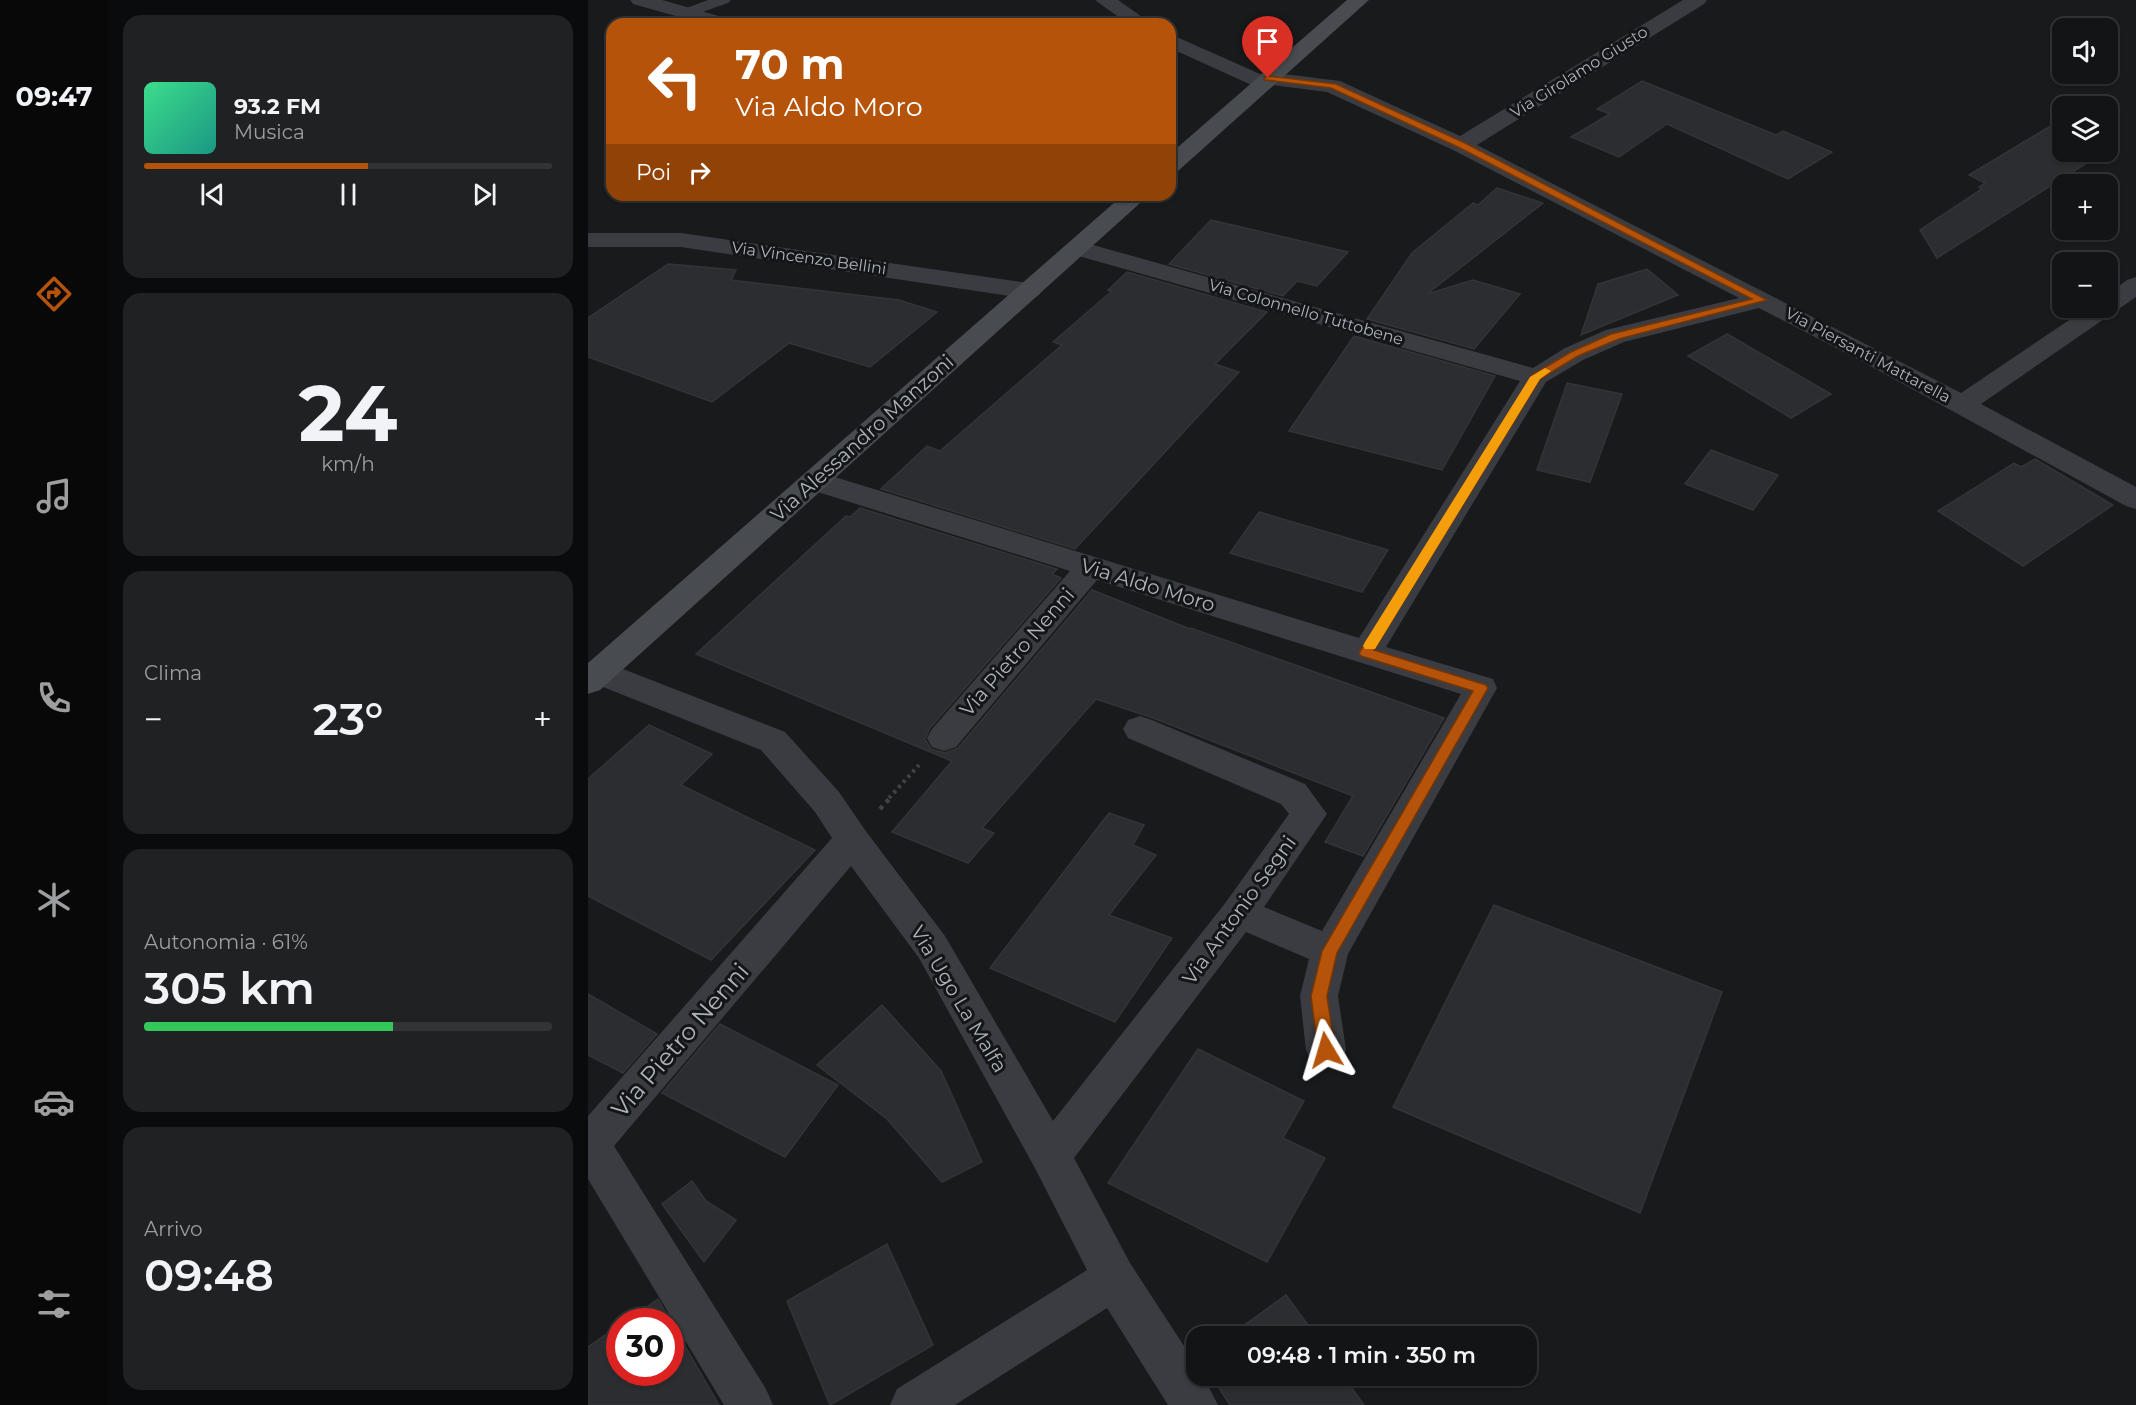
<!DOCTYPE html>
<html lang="it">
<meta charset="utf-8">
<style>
body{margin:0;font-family:Montserrat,sans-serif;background:#202122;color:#f1f3f6;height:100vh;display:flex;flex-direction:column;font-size:22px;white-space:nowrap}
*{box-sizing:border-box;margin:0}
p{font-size:20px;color:#9d9ea0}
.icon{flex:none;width:33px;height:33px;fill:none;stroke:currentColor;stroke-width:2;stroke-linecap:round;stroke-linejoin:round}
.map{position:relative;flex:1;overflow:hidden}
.drawer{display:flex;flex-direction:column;gap:15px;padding:15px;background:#0a0b0c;width:480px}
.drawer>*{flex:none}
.top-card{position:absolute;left:18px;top:18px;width:570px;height:183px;border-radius:18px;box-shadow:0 2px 4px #0004,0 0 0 2px #323334;background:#b45309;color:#fff;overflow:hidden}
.buttons{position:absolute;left:1464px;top:18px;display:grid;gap:12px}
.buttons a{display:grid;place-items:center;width:66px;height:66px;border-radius:12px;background:#131415;box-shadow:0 2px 4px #0004,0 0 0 2px #323334;font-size:30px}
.speed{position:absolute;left:18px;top:1308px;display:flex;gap:12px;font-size:30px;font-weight:700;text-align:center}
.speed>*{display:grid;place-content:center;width:78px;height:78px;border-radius:50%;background:#131415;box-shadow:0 2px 4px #0004,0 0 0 2px #323334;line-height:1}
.speed .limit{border:9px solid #d22;background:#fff;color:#111}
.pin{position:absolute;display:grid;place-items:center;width:51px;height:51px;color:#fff;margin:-62px -26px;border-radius:50% 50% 50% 0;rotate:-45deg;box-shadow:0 0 6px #0007}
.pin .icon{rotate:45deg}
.me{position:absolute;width:66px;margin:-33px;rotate:353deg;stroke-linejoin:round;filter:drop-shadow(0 0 4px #0008)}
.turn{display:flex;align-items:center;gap:21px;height:126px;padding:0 30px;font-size:27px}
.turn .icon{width:78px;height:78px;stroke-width:2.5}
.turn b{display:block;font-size:42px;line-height:51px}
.then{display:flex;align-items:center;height:57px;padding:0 30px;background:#0003;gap:12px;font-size:22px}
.big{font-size:45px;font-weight:600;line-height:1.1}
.drawer .widget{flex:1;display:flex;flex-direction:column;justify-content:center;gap:9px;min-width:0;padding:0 21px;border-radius:18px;background:#202122}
.drawer .dial{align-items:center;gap:0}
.dial b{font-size:78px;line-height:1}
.song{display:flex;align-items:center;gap:18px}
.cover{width:72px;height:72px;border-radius:9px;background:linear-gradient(135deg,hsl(150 70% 55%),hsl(170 70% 35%))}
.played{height:6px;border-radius:3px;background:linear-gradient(90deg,#b45309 55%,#323334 55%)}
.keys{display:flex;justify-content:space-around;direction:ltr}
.heat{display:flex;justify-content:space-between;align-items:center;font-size:33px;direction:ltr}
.charge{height:9px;border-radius:4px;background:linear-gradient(90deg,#34c759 61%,#323334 0)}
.trip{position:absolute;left:598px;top:1326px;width:351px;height:60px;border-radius:18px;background:#131415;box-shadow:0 2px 4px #0004,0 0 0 2px #323334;font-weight:600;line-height:60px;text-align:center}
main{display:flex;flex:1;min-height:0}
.menu{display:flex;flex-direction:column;width:108px;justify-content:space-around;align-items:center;background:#080808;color:#9d9ea0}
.menu .icon{width:42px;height:42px}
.menu .selected{color:#b45309}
.menu b{font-size:27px;color:#f1f3f6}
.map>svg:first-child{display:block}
.building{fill:#2c2d30;stroke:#333438;stroke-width:1.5}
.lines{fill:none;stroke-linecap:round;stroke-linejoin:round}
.path-far1{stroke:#404448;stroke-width:4;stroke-dasharray:3 4;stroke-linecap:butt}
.path{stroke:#404448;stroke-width:4.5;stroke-dasharray:4 5;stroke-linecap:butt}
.service{fill:#3a3c41;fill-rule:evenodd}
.minor{fill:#3a3c41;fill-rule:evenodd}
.secondary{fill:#484c51;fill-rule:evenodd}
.route{fill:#b45309;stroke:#753606;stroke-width:1.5}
.slow{fill:#f59e0b}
.labels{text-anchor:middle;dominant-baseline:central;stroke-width:6;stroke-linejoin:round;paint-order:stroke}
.far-street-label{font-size:16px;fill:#acb3bc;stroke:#141517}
.street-label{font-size:20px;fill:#acb3bc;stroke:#141517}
.near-street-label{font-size:24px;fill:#acb3bc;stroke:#141517}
</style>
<main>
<nav class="menu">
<b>09:47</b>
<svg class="icon selected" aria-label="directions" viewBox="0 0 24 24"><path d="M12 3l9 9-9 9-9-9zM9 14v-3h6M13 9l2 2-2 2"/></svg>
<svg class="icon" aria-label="music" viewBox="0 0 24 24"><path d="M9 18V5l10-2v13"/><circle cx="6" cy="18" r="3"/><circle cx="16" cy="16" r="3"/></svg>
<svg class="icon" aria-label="phone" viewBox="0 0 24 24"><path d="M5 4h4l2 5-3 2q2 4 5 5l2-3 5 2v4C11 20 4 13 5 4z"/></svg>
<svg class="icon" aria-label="climate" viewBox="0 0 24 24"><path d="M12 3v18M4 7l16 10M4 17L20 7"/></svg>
<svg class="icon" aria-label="car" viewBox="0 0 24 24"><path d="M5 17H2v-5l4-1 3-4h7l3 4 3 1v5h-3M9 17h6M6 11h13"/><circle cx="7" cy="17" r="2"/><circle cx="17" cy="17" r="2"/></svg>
<svg class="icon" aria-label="filters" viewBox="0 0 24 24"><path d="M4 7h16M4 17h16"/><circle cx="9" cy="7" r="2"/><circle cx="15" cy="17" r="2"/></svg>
</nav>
<section class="drawer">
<div class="widget">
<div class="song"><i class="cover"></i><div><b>93.2 FM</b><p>Musica</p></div></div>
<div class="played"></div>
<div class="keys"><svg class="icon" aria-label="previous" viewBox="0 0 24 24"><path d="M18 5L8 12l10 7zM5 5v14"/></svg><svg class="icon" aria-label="pause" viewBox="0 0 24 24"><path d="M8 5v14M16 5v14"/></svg><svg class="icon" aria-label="next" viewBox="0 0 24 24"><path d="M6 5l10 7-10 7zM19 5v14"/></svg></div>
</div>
<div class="widget dial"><b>24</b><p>km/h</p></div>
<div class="widget"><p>Clima</p>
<div class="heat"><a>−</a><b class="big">23°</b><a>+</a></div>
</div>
<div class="widget"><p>Autonomia · 61%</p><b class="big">305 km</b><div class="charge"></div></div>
<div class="widget"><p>Arrivo</p><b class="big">09:48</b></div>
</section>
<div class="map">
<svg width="1548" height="1405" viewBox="0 0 1548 1405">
<rect width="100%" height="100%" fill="#191a1c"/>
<g class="building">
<polygon points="1054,81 1188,135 1195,131 1244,152 1200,179 1079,124 1031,157 983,137 1022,114 1009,109"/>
<polygon points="1474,119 1474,152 1516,152 1349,258 1332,230 1394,189 1391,187 1397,183 1381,175"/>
<polygon points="909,188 955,203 839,294 885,280 932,294 886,349 779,319 824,253 885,203 890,205"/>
<polygon points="623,220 760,252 729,286 709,281 695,296 581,264"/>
<polygon points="80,264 148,270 143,280 311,300 349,312 282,367 201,343 124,402 0,357 0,318"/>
<polygon points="1059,269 1090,295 993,335 1010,284"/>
<polygon points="539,272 679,312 627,364 651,372 487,549 293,489 339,446 352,451 474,345 465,342 524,291 520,290"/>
<polygon points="1139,334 1243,394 1203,418 1100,356"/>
<polygon points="766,336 907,376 854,470 701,431"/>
<polygon points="979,383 1034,394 1002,482 949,470"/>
<polygon points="1123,450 1190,475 1165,510 1097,484"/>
<polygon points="1447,459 1525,505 1435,566 1350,511 1426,463 1433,467"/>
<polygon points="272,508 469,569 464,574 473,578 342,728 337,739 343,749 357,753 370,748 504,590 602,629 603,628 856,718 775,856 737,842 765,796 565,718 508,699 394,828 406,833 380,863 304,832 364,761 108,654 258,516 262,517"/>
<polygon points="671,512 800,550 774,592 642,553"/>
<polygon points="61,725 124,754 93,785 227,850 123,960 0,896 0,779"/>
<polygon points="521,813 556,825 545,845 568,855 521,915 584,938 527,1022 402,968"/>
<polygon points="906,905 1134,992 1052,1213 805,1107"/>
<polygon points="0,994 69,1034 35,1073 0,1055"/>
<polygon points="294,1005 353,1071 394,1162 354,1182 299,1119 229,1065"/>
<polygon points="132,1024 250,1085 197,1157 74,1093"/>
<polygon points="610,1049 716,1101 695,1138 737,1158 679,1262 520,1183"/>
<polygon points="104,1181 118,1201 148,1220 116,1262 74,1204"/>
<polygon points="299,1244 345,1345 242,1405 199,1301"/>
<polygon points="698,1295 728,1336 641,1336"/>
<polygon points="70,1299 131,1405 0,1405 0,1347 32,1325 32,1372 82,1372 82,1322 37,1322"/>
<polygon points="623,1376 755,1376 776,1405 642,1405"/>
</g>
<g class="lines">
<polyline class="path-far1" points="301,798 331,765"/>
<polyline class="path" points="292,809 303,797"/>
<polygon class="service" points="120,0 143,0 140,3 103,16 98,18 90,13 93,10"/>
<g class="minor">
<polygon points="42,0 74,0 145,20 148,24 116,24 45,4"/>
<polygon points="507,0 530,0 564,24 540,24"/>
<polygon points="1095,0 1119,0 1116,4 889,145 1373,393 1499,308 1520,308 1520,294 1539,280 1548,277 1548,297 1393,404 1548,487 1548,509 1538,506 1275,362 1171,308 1036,342 995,360 958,382 798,647 905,679 909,688 760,954 750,996 758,1050 752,1063 738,1068 724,1063 718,1050 712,996 721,959 658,932 486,1158 542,1263 609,1366 609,1376 615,1376 630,1405 580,1405 519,1308 367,1405 302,1405 309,1389 499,1270 448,1170 331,958 263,866 26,1146 178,1389 185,1405 136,1405 0,1179 0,1116 244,838 227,812 173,750 0,681 0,663 11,660 22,664 197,732 251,792 277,830 357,936 465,1121 638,902 701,814 693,804 540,738 535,729 540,720 552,716 564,720 717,784 739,814 676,907 734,931 873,694 509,580 368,747 356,751 344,747 339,738 344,729 482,571 217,488 213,481 217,474 227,472 237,474 771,638 932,381 480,253 477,248 480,243 489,241 498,243 945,368 977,348 1018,330 1151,298 865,150 739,92 684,85 675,89 668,87 582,48 582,34 672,74 680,72 752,81 872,136"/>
<polygon points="0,233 93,233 441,283 450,286 454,291 450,296 441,299 93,247 0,247"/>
</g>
<g class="secondary">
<polygon points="759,0 781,0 590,171 582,173 582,154"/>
<polygon points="535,195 561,195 12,690 0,694 0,663"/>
</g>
</g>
<polygon class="route" points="680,76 748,84 877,143 1179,300 1031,339 990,356 952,379 786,650 898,685 900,688 749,953 739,996 747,1050 744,1056 738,1058 733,1056 730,1050 723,996 734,951 885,691 773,656 771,653 944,375 983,352 1023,334 1164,299 870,147 743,88 677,80 676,78"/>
<polygon class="slow" points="957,368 963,371 952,379 787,649 777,649 775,646 777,642 942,377"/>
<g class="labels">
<g class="far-street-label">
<text transform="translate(991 72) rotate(-32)">Via Girolamo Giusto</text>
<text transform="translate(221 258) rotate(8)">Via Vincenzo Bellini</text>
<text transform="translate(718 312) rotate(16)">Via Colonnello Tuttobene</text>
<text transform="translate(1280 355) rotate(28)">Via Piersanti Mattarella</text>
</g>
<g class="street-label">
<text transform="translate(274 438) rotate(-42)">Via Alessandro Manzoni</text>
<text transform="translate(560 585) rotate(17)">Via Aldo Moro</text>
<text transform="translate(429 652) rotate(-49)">Via Pietro Nenni</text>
<text transform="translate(651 910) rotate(-54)">Via Antonio Segni</text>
<text transform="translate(371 999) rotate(59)">Via Ugo La Malfa</text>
</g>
<g class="near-street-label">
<text transform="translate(92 1040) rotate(-49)">Via Pietro Nenni</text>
</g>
</g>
</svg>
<div class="buttons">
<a><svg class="icon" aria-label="sound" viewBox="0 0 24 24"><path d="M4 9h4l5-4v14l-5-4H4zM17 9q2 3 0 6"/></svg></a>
<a><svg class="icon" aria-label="layers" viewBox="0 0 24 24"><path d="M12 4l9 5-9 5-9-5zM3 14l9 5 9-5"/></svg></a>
<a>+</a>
<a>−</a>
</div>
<div class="speed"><div class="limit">30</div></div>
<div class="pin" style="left:680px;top:78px;background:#d93025"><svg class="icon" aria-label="arrive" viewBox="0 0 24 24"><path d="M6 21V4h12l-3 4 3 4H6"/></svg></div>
<svg class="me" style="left:738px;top:1050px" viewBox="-20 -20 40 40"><path d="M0-17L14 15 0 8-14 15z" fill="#b45309" stroke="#fff" stroke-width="4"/></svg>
<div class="trip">09:48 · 1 min · 350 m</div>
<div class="top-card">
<div class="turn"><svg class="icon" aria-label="left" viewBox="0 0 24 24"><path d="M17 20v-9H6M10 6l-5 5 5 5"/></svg><div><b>70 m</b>Via Aldo Moro</div></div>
<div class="then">Poi<svg class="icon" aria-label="right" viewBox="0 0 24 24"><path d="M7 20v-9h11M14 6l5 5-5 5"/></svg></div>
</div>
</div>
</main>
